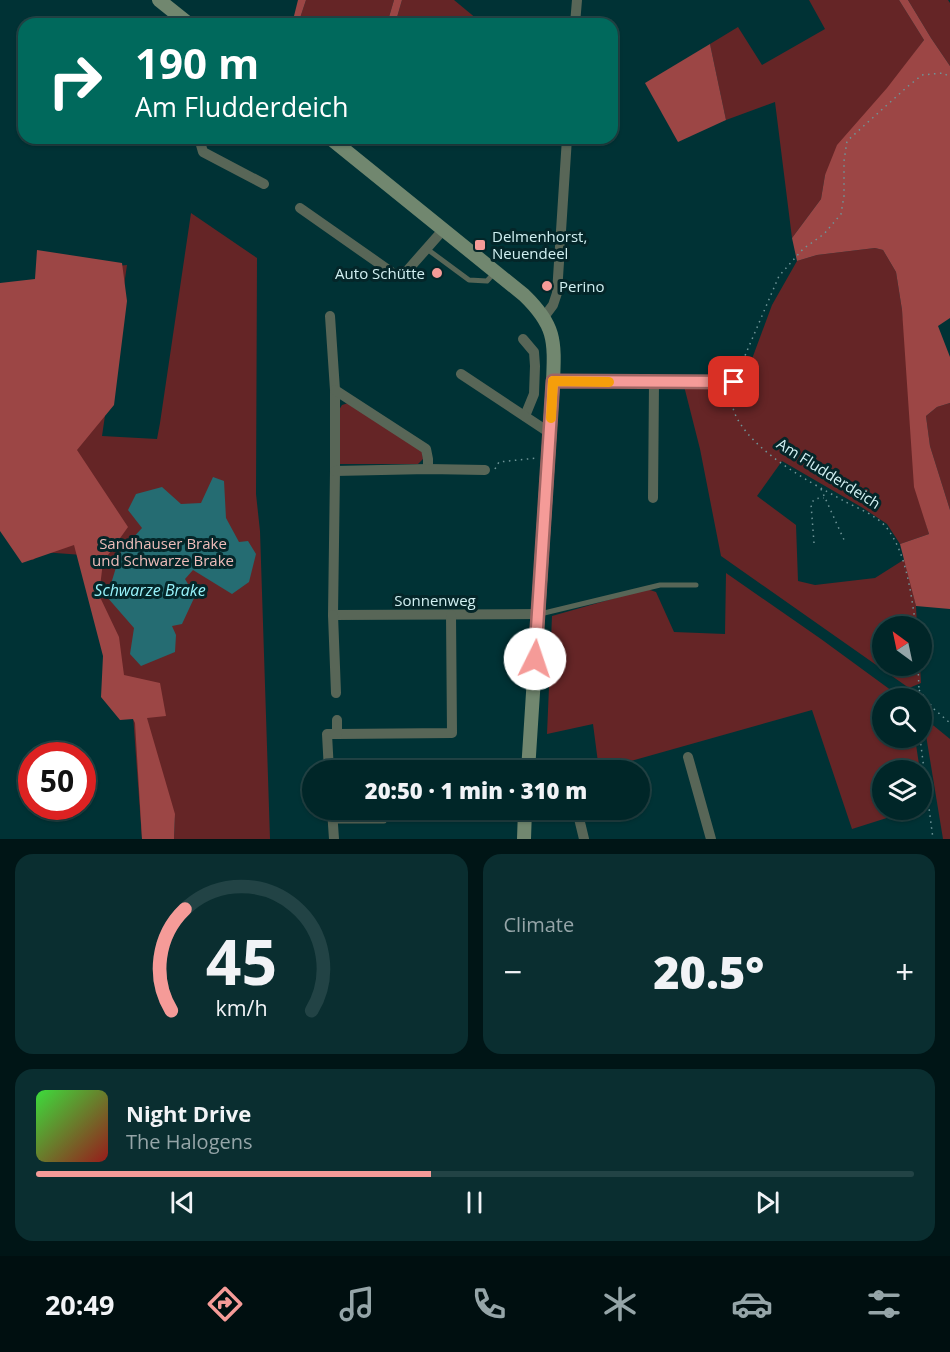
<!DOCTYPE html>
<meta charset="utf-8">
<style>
body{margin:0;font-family:"Open Sans",sans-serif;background:#0a2e30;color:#f1f3f6;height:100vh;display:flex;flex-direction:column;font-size:22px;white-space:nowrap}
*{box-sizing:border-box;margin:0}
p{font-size:20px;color:#95a5a8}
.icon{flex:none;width:33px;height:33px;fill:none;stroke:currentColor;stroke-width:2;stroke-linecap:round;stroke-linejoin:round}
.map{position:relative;height:839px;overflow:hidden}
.details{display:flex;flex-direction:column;gap:15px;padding:15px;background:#001516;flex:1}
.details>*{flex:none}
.guide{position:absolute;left:18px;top:18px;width:600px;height:126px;border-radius:18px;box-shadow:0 2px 4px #0004,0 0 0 2px #224345;background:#00695c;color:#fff;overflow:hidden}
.needle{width:39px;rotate:327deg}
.fabs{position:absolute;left:872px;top:616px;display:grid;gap:12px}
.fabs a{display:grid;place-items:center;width:60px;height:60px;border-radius:50%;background:#002628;box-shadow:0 2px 4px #0004,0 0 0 2px #224345;font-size:30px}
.speed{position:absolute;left:18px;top:742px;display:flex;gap:12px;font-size:30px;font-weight:700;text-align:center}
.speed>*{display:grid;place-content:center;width:78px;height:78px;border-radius:50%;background:#002628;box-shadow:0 2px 4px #0004,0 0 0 2px #224345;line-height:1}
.speed .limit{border:9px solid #d22;background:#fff;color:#111}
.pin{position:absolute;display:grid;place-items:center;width:51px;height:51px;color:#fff;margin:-26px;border-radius:12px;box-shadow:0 3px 9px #0006}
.me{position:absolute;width:66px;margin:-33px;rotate:4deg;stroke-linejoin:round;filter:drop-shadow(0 0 4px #0008)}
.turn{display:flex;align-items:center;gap:21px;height:126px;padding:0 18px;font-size:27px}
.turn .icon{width:78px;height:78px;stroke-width:2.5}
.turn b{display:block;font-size:42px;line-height:51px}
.big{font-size:45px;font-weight:800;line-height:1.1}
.details .tile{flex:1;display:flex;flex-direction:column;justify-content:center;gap:9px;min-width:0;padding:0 21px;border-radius:18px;background:#0a2e30}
.details .dial{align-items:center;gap:0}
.dial svg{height:156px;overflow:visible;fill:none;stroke:#224345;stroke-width:7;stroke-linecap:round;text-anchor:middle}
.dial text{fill:#f1f3f6;stroke:none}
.song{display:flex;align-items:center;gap:18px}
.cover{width:72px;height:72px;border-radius:9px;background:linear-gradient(135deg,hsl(120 70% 55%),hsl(0 70% 35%))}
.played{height:6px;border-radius:3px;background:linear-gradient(90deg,#f59b98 45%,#224345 45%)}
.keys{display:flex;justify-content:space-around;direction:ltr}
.heat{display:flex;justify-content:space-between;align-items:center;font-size:33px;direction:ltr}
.details .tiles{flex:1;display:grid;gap:15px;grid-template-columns:1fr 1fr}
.tile:last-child{grid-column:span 2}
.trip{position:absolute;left:302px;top:760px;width:348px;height:60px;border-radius:30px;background:#002628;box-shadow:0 2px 4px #0004,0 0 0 2px #224345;font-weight:800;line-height:60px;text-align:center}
.tab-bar{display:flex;height:96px;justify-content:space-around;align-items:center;background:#000f10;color:#95a5a8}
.tab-bar .icon{width:42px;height:42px}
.tab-bar .current{color:#f59b98}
.tab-bar b{font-size:27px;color:#f1f3f6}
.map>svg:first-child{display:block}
.green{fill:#652526}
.forest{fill:#9c4645}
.water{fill:#256c72}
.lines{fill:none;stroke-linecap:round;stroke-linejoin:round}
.path{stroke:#6e9598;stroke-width:1.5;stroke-dasharray:1.5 4.5;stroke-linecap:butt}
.service{stroke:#586657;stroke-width:5}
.minor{stroke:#586657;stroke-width:10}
.secondary{stroke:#71876f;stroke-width:14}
.route-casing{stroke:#9f6563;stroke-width:15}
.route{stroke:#f59b98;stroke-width:10}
.slow{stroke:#f59e0b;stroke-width:10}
.poi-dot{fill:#f59b98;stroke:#042629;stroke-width:2}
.labels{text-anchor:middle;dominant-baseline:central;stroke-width:6;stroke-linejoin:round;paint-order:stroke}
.poi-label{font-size:15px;fill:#d2f0f2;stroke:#042629;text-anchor:start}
.street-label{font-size:15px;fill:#d2f0f2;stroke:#042629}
.park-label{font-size:15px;fill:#efbdba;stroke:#042629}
.water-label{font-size:16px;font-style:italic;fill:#98f3fb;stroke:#042629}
</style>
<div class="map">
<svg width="950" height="839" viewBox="0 0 950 839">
<rect width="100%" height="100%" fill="#003235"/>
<g class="green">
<polygon points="306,0 394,0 387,24 298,24"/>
<polygon points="402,0 454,0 483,24 395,24"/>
<polygon points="809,0 899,0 924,40 825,175 821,199 792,238 775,102 726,120 710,44 738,27 762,65 825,29"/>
<polygon points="908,0 948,0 950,3 950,66 931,38"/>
<polygon points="191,213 257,258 256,494 260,531 270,839 174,839 175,814 169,839 142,839 133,715 91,578 96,556 42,552 33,560 22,555 95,268 127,265 102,436 157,439 160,423"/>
<polygon points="875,248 883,250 896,272 902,310 925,520 929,534 900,544 887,524 863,508 782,461 757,496 796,525 798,581 815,585 875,578 905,559 916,606 917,627 882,627 882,666 920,666 921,683 909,688 721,556 700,449 684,386 742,386 772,305 797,261 817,255"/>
<polygon points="348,403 422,451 423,459 418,464 340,464 339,410 342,405"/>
<polygon points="950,403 950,510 930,446 926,416 937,407"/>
<polygon points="726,573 821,639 903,699 882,699 882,738 915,738 920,771 882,771 882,810 912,810 852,829 812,710 599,770 593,724 547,734 552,616 647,589 656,592 674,632 725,634"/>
<polygon points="923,717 950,739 950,839 943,839"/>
</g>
<g class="forest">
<polygon points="298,0 306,0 298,24 292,24"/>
<polygon points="394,0 402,0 395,24 387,24"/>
<polygon points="899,0 908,0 931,38 950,66 950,318 938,326 950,357 950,403 937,407 926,416 930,446 950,510 950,609 916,606 900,544 929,534 914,487 902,310 896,272 883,250 875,248 817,255 797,261 792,238 821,199 825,175 837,145 887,88 924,40"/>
<polygon points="710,44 726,120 678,142 645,83"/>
<polygon points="37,250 122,263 127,301 114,405 77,450 128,527 103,562 99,595 119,637 124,675 160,683 166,716 147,718 175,814 174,839 142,839 135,723 133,719 120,720 101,697 103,656 74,545 22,563 0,531 0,283 35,279"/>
</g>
<polygon class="water" points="213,477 224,481 226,518 239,542 248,541 256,554 249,582 232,594 193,570 185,579 195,596 182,624 172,626 176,635 175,652 141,666 130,654 134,628 107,597 121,551 142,528 128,510 136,494 162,487 181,504 201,503"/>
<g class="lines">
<g class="path">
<polyline points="738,372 779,276 803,249 824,234 841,214 844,196 844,161 847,141 907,87 922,75 943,73 950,77"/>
<path d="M732 391C724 438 810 482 844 501 857 508 876 515 886 527 907 553 911 595 916 627"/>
<polyline points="495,469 499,462 537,458"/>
<polyline points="821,489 845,542"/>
<path d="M814 543 811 504C814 498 818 498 824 498"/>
<polyline points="919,690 934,709 950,723"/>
<polyline points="916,699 919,690 918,666"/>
<polyline points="920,738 933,839"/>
</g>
<g class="service">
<polyline points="427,249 469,280 487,281 495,272"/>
<polyline points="540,614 660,585 696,585"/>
<polyline points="332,821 384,821"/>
</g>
<g class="minor">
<polyline points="575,24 577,0"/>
<polyline points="199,138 203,152 264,184"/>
<polyline points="300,208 397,276 406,272 443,230"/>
<polyline points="330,316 335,390 335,471 333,615 538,614"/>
<polyline points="544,317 553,305 557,293 567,138"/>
<polyline points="523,339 534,352 535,366 534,394 525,416"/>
<polyline points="461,374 550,433"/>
<polyline points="553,381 734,382"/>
<polyline points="335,390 426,449 428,459 428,469"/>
<polyline points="335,471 428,469 485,470"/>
<polyline points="653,498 654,383"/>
<polyline points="333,615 336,693"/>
<polyline points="337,734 452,733 451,615"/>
<polyline points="688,757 711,839"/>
<polyline points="329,771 327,734 337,734 337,720"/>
<polyline points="332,810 334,839"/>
<polyline points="577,810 584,839"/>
</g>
<g class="secondary">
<polyline points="159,0 189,24"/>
<path d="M330 138 524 295C555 325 555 340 553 381L528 771"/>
<polyline points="524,839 525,810"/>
</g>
</g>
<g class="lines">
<defs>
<polyline id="route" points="535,659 553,381 734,382"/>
</defs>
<use href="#route" class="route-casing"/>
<use href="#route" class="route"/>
<polyline class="slow" points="551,418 553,381 609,382"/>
</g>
<g class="poi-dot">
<rect x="474" y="239" width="12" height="12" rx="3"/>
<circle cx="437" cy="273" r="6"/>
<circle cx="547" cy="286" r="6"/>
</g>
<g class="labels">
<g class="poi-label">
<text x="492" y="236">Delmenhorst,<tspan x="492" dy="17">Neuendeel</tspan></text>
<text x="425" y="273" text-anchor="end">Auto Schütte</text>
<text x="559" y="286">Perino</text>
</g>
<g class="street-label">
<text transform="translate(829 473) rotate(32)">Am Fludderdeich</text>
<text x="435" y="600">Sonnenweg</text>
</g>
<g class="park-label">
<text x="163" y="543">Sandhauser Brake<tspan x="163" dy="17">und Schwarze Brake</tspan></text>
</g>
<g class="water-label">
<text x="150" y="590">Schwarze Brake</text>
</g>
</g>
</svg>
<div class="fabs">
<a><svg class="needle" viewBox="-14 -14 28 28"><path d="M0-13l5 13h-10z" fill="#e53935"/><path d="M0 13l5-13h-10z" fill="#95a5a8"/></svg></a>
<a><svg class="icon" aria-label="search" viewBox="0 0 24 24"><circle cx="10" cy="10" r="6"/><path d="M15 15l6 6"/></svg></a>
<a><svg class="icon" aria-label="layers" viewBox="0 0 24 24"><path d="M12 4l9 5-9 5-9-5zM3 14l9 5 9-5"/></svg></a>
</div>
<div class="speed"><div class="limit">50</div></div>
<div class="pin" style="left:734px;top:382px;background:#d93025"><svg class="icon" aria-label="arrive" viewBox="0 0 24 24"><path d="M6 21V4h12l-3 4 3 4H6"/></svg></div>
<svg class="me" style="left:535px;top:659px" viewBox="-20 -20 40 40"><circle r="19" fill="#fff"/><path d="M0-13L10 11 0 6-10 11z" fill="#f59b98"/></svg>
<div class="trip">20:50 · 1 min · 310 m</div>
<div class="guide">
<div class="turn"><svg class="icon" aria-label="right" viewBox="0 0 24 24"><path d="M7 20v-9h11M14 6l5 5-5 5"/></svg><div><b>190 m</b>Am Fludderdeich</div></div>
</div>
</div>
<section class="details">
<div class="tiles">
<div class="tile dial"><svg viewBox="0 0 100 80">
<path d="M14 69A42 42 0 1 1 86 69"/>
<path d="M14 69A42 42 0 0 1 21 17" stroke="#f59b98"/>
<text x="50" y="56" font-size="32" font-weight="700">45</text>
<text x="50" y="72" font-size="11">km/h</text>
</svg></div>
<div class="tile"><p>Climate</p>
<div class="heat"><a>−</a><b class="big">20.5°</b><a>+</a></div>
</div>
<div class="tile">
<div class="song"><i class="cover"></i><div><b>Night Drive</b><p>The Halogens</p></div></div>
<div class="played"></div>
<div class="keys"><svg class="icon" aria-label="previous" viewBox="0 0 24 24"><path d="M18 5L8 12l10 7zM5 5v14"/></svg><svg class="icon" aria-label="pause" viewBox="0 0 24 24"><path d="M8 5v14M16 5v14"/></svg><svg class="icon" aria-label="next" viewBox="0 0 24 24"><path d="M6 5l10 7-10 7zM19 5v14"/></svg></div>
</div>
</div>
</section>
<nav class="tab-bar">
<b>20:49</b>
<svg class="icon current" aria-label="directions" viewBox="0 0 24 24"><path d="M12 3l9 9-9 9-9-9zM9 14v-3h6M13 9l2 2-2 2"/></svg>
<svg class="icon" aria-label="music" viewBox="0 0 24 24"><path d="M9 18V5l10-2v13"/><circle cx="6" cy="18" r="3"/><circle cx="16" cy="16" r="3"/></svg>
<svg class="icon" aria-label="phone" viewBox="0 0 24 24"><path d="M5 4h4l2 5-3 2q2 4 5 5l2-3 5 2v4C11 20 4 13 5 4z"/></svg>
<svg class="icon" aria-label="climate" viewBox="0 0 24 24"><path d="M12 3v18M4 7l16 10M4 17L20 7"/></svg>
<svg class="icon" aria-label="car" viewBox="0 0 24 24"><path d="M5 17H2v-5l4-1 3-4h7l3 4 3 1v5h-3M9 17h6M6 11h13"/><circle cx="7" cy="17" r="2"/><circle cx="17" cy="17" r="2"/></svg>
<svg class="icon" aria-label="filters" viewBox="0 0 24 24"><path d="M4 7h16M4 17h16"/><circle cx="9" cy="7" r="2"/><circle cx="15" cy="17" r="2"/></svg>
</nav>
